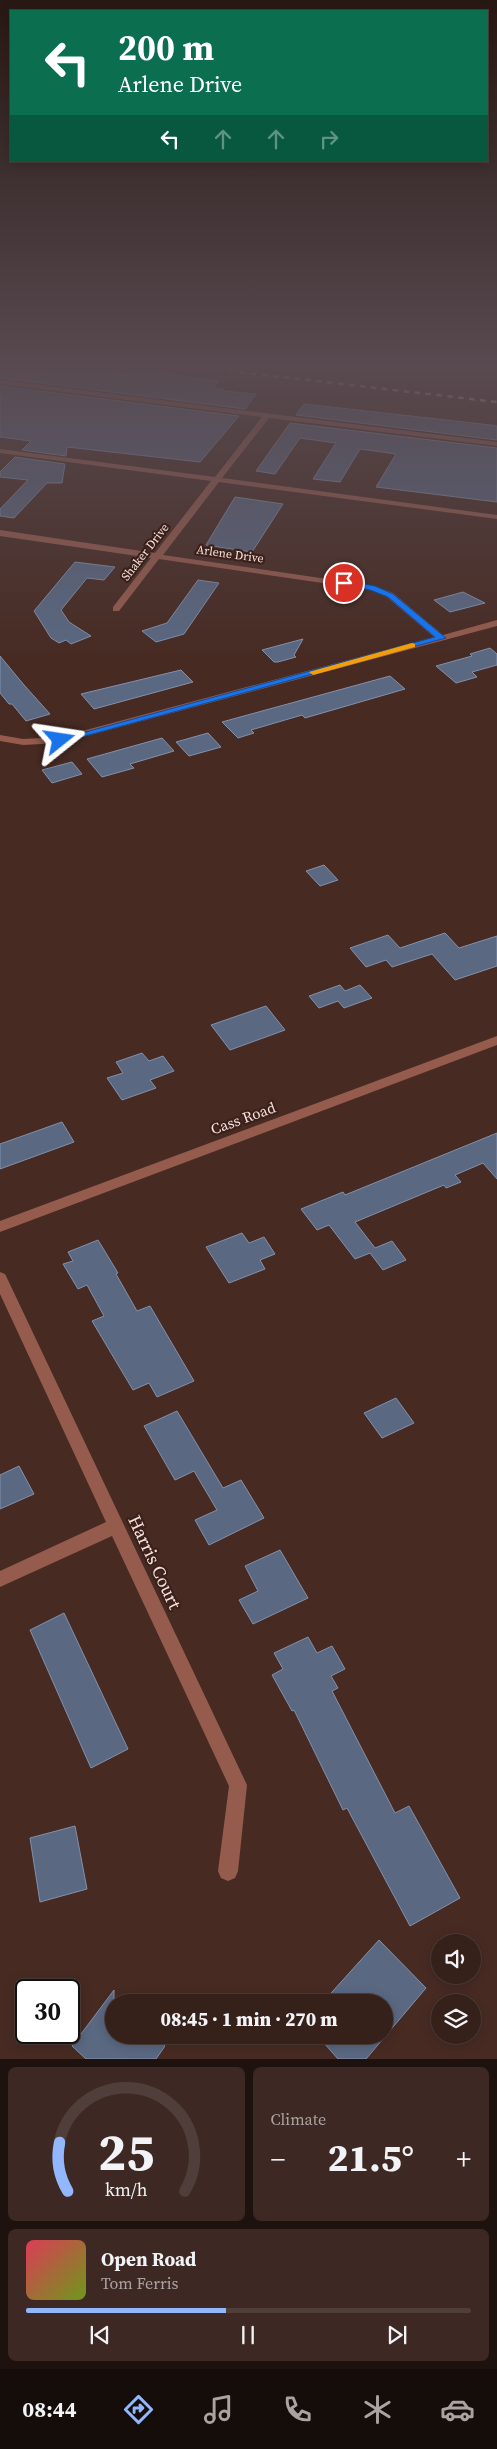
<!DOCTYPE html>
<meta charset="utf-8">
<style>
body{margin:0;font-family:"Source Serif 4",serif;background:#3d2823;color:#f1f3f6;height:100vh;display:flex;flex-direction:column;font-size:19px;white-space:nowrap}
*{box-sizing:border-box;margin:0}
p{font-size:16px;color:#aaa3a2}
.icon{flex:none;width:28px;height:28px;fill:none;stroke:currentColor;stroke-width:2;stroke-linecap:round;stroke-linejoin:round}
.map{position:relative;height:2059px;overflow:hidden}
.details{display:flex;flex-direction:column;gap:8px;padding:8px;background:#1d120e;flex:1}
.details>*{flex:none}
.top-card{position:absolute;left:10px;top:10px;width:478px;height:152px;border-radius:0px;box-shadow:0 2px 12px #0003,0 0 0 1px #4f3e39;background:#0b6e4f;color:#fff;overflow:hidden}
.buttons{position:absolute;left:431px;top:1934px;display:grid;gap:10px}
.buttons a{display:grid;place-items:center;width:50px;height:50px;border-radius:50%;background:#35201a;box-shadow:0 2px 12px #0003,0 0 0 1px #4f3e39;font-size:25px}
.speed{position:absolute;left:15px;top:1979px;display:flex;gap:10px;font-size:25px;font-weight:700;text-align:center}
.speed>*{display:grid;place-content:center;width:65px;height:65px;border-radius:50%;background:#35201a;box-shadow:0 2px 12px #0003,0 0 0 1px #4f3e39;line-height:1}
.speed .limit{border:2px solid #111;border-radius:8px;background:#fff;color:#111}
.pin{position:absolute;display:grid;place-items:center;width:42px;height:42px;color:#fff;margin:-21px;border:2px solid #fff;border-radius:50%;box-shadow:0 1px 5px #0007}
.me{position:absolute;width:55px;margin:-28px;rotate:75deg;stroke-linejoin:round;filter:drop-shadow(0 0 4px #0008)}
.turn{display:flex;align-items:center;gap:18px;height:105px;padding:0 25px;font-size:22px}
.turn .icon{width:65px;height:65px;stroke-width:2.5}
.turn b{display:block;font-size:35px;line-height:42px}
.lanes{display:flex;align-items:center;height:48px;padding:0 25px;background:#0003;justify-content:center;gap:25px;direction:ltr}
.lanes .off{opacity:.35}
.big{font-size:38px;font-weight:800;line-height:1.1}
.details .card{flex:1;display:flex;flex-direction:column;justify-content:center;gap:8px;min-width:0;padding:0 18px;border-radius:8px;background:#3d2823}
.details .dial{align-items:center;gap:0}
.dial svg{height:130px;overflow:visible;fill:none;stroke:#4f3e39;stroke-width:7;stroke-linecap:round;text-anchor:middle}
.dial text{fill:#f1f3f6;stroke:none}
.song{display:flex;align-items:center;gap:15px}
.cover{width:60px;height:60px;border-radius:8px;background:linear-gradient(135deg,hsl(350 70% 55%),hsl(80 70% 35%))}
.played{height:5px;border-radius:2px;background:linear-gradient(90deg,#92b7fd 45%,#4f3e39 45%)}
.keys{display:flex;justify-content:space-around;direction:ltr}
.heat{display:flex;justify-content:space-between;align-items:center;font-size:28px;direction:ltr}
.details .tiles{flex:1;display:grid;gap:8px;grid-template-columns:1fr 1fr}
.card:last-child{grid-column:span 2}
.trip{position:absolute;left:105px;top:1994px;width:288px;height:50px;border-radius:25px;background:#35201a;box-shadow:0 2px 12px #0003,0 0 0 1px #4f3e39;font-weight:800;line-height:50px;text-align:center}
.menu{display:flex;height:80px;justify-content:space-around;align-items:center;background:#150d0a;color:#aaa3a2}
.menu .icon{width:35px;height:35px}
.menu .on{color:#92b7fd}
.menu b{font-size:22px;color:#f1f3f6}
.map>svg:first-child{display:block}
.building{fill:#5a6882;stroke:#8291ac}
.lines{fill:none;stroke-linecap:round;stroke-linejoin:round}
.minor{fill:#955b4d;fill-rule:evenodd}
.tertiary{fill:#955b4d;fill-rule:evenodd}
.rail{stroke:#d0bab5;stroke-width:2.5;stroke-dasharray:5.5 5.5;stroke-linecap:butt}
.route{fill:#1a73e8;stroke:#114b97}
.slow{fill:#f59e0b}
.labels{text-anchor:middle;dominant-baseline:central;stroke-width:4.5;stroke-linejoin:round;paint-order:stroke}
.far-street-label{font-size:12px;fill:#f6e2dd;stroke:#3c211a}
.street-label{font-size:15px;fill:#f6e2dd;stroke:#3c211a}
.near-street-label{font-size:18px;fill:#f6e2dd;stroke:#3c211a}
</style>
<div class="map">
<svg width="497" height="2059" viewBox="0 0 497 2059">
<rect width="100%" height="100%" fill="#472b23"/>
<g class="building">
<polygon points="11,366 81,366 78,369 132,375 137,370 219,381 213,388 223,389 222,391 256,394 245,409 0,378 0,367"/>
<polygon points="0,386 239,416 200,462 67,447 66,456 22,450 31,441 0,437"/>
<polygon points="304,404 491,425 497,426 497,440 296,415"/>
<polygon points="290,423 497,448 497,502 376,487 396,454 360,449 340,482 313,479 336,443 300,438 275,474 256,471"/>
<polygon points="15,457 65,464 62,483 47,483 14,518 0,516 0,509 28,480 0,477 0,472"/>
<polygon points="235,497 283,504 252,552 206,545"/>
<polygon points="75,562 115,567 104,580 87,578 61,610 69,622 91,636 71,644 66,640 59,643 51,638 34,611"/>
<polygon points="198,580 219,583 184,634 156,642 142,631 167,623"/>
<polygon points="463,592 485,603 450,612 434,600"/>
<polygon points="303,639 294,655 296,657 278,662 274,662 262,650"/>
<polygon points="490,648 497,654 497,665 472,672 477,677 456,683 436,666 472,656 470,654"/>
<polygon points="0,656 24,685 50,714 26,721 12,704 9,704 0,693"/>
<polygon points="181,670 193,682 94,709 81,694"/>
<polygon points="390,676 405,689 305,718 302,715 251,730 254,733 238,738 222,722"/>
<polygon points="208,733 221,747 189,756 176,742"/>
<polygon points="162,738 174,751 130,764 134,768 102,777 87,759"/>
<polygon points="72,762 82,774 52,783 42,770"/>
<polygon points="324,865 338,880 320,886 306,871"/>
<polygon points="445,933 459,948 497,936 497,966 455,980 432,954 392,967 386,960 366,967 350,948 388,935 400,948"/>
<polygon points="340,985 345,991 360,985 372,998 344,1008 338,1001 319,1008 309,996"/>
<polygon points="266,1006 285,1030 230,1050 211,1025"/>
<polygon points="142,1053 149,1061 163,1056 174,1071 150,1080 156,1088 122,1100 107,1078 123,1073 116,1062"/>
<polygon points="62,1122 74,1142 0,1169 0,1144"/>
<polygon points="497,1133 497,1179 483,1163 455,1175 461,1182 446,1188 444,1185 355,1222 375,1248 392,1241 406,1260 383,1270 370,1253 355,1259 329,1225 317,1230 301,1209 343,1192 345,1195"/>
<polygon points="242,1233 249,1243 264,1237 275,1254 260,1260 265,1269 229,1283 206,1247"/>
<polygon points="98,1240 118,1273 116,1274 137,1311 150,1306 194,1381 157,1397 149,1383 133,1390 92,1321 104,1316 87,1285 78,1289 63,1264 73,1261 68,1252"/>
<polygon points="396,1398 414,1423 382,1438 364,1413"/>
<polygon points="177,1411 223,1488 241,1480 264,1518 209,1545 195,1520 217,1510 194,1471 175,1480 144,1426"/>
<polygon points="19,1466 34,1494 0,1509 0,1475"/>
<polygon points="280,1550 308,1598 253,1624 239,1600 258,1591 245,1566"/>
<polygon points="64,1613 128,1749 91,1768 30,1630"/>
<polygon points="308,1637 317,1653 332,1646 345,1669 331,1676 338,1688 332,1691 395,1813 409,1806 460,1898 410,1926 347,1808 343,1810 294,1710 292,1711 272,1675 283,1669 274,1653"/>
<polygon points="75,1826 87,1889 40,1902 30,1838"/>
<polygon points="379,1940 426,1988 366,2059 338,2059 317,2035 384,2035 384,2002 323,2002"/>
<polygon points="114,1990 114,2035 153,2035 165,2046 156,2059 86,2059 72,2046"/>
</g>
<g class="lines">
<g class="minor">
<polygon points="0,380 497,442 497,446 269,418 222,478 497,515 497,519 219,482 163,555 375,586 393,593 443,635 497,620 497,626 60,743 23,745 0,741 0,735 23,739 60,737 434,637 387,597 370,590 159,559 119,611 113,611 113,607 151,558 0,536 0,530 155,553 211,481 0,453 0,449 215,477 262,417 0,384"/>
<polygon points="0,1272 5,1274 7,1278 247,1785 238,1871 235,1878 228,1881 221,1878 218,1871 229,1786 112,1536 0,1587 0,1571 106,1522 0,1294"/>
</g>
<polygon class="tertiary" points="497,1036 497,1045 0,1232 0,1221"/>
<polyline class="rail" points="196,367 497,402"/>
</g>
<linearGradient id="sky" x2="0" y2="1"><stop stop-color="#271813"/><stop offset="0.56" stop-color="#584a50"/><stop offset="1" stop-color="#584a50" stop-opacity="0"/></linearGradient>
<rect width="497" height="655" fill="url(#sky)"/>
<polygon class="route" points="344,580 375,586 393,594 446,638 63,742 56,740 435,637 388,597 370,590 342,585 342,581"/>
<polygon class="slow" points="412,643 415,644 415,647 313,675 309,672"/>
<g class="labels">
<g class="far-street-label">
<text transform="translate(145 552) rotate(-52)">Shaker Drive</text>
<text transform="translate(230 554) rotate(8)">Arlene Drive</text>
</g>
<g class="street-label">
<text transform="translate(243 1118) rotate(-20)">Cass Road</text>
</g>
<g class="near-street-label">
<text transform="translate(155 1562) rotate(65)">Harris Court</text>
</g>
</g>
</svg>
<div class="buttons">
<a><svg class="icon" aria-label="sound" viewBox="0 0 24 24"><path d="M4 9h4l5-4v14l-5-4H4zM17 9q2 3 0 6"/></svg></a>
<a><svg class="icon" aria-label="layers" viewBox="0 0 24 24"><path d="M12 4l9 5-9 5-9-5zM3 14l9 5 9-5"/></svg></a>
</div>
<div class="speed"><div class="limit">30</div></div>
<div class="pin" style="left:344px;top:583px;background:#d93025"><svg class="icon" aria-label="arrive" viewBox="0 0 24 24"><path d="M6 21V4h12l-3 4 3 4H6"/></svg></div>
<svg class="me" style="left:60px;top:740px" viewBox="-20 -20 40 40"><path d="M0-17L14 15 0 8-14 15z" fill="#1a73e8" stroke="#fff" stroke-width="4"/></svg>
<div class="trip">08:45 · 1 min · 270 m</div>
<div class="top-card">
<div class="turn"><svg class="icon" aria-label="left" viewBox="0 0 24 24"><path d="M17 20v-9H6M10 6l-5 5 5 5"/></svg><div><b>200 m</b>Arlene Drive</div></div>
<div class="lanes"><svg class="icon" aria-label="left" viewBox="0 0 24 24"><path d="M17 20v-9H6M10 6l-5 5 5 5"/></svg><svg class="icon off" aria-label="ahead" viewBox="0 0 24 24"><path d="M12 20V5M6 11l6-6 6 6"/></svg><svg class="icon off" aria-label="ahead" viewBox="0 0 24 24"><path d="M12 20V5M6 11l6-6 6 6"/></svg><svg class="icon off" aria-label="right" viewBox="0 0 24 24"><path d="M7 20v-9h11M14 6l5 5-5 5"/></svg></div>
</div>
</div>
<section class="details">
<div class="tiles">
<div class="card dial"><svg viewBox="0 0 100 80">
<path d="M14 69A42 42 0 1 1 86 69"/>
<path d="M14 69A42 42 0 0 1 9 39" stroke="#92b7fd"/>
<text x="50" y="56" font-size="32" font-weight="700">25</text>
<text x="50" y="72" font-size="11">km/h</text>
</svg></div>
<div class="card"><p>Climate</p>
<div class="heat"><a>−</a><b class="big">21.5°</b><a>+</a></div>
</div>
<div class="card">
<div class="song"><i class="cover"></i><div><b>Open Road</b><p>Tom Ferris</p></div></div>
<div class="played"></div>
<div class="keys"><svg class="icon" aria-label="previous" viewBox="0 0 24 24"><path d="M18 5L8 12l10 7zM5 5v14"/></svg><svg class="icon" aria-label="pause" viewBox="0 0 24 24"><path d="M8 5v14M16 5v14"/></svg><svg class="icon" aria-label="next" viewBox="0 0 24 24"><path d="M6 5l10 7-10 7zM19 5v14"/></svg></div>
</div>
</div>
</section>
<nav class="menu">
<b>08:44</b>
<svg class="icon on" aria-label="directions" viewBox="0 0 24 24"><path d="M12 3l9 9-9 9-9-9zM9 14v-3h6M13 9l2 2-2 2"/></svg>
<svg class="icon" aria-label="music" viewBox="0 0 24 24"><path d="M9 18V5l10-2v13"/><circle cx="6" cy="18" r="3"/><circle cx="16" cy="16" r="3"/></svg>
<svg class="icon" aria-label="phone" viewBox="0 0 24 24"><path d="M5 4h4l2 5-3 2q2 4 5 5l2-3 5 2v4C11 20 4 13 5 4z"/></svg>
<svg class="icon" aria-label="climate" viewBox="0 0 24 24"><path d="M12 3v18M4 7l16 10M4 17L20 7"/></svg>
<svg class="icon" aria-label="car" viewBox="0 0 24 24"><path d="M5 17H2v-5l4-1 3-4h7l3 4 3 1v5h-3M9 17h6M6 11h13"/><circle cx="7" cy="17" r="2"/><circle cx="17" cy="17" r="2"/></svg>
</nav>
